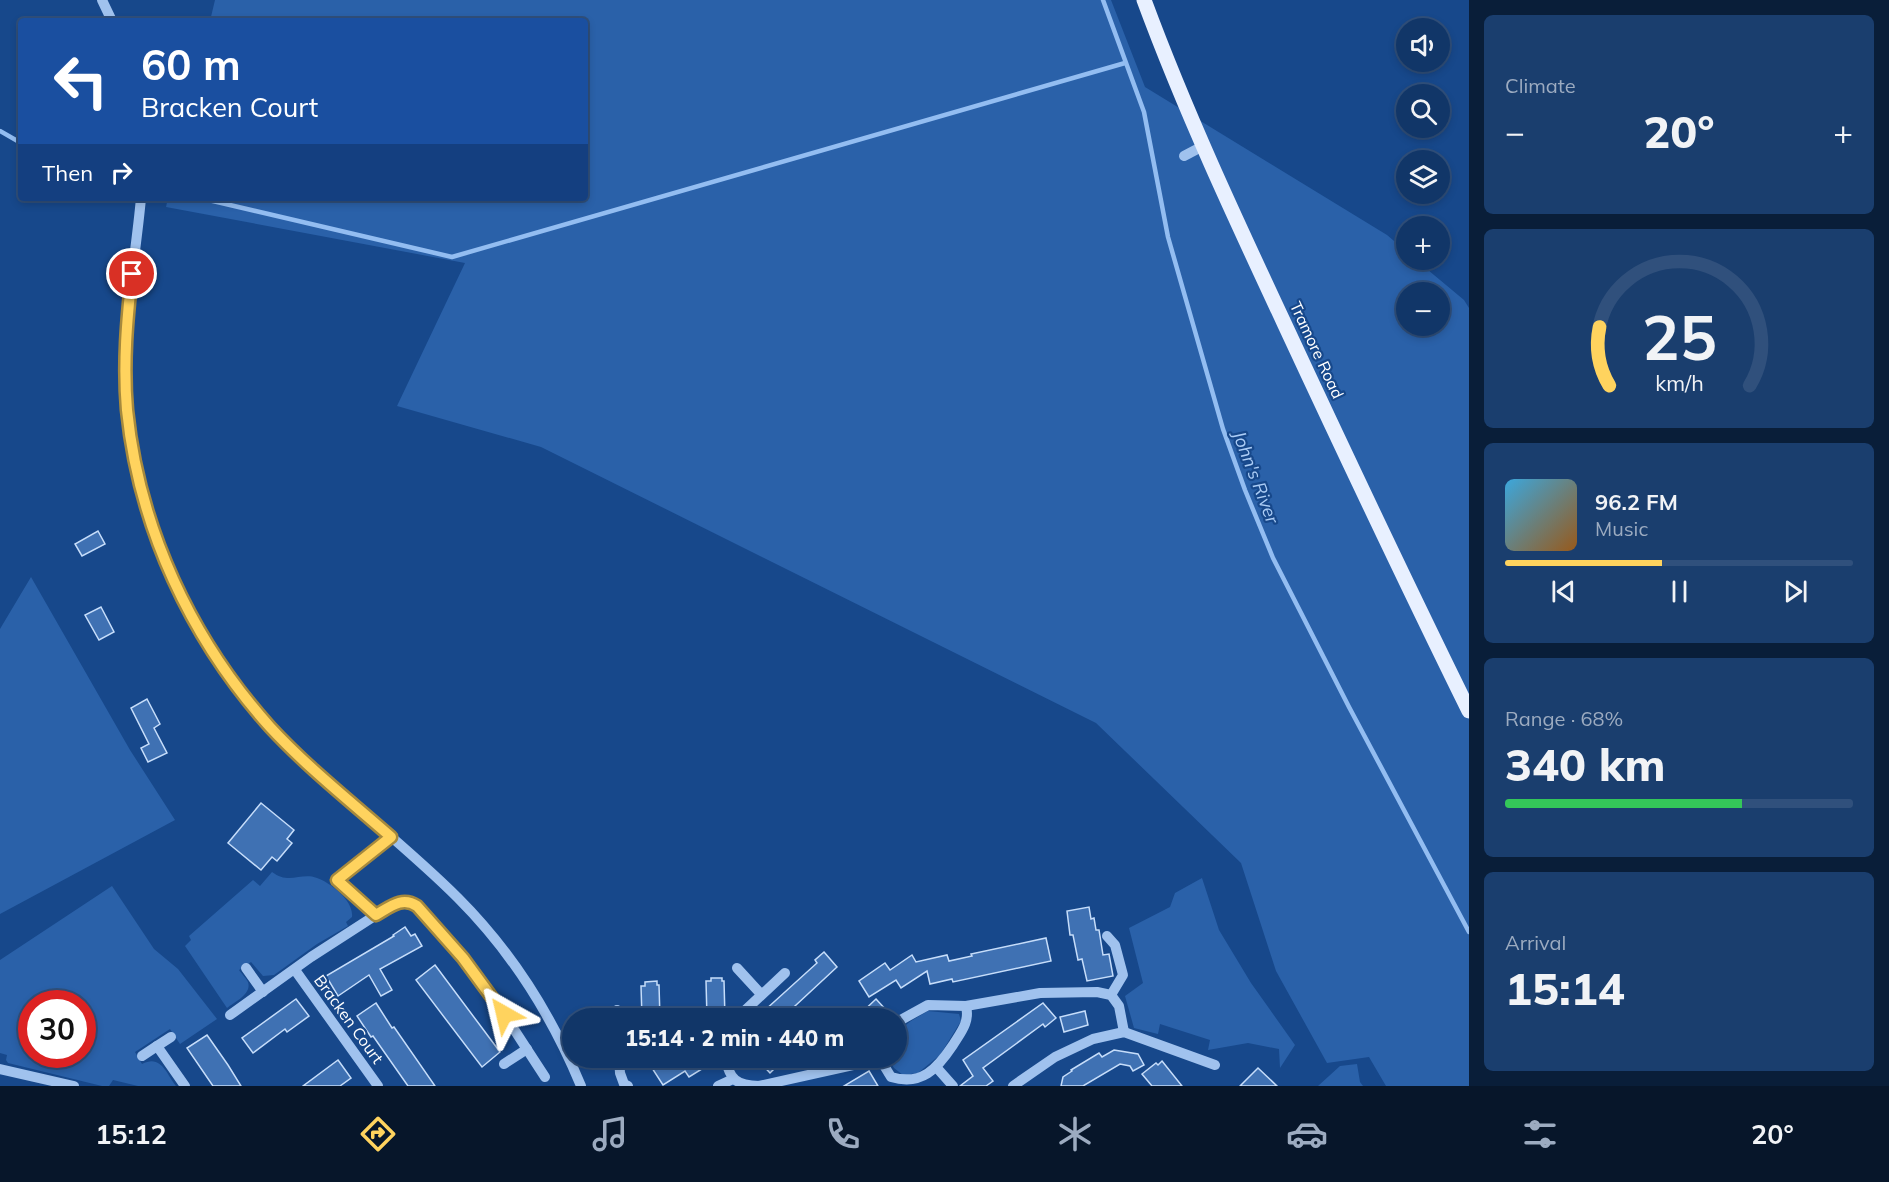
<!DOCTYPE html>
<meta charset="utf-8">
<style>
body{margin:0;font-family:Mulish,sans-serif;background:#1a3e6e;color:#f1f3f6;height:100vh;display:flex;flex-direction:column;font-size:22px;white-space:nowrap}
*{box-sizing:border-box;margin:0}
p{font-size:20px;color:#9cabc0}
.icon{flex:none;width:33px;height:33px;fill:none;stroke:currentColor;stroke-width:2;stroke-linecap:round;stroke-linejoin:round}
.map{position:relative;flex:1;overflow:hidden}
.details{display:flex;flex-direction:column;gap:15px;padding:15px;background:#091e39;width:420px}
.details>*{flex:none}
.banner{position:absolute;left:18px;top:18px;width:570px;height:183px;border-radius:6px;box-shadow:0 3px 9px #0003,0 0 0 2px #30507c;background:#1a4fa0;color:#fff;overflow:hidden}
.buttons{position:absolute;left:1396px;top:18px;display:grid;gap:12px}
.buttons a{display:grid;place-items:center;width:54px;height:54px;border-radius:50%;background:#113668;box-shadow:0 3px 9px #0003,0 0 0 2px #30507c;font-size:30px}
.speed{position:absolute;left:18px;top:990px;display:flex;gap:12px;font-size:30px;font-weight:700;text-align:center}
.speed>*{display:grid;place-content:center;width:78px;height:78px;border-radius:50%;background:#113668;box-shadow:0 3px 9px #0003,0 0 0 2px #30507c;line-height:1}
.speed .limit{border:9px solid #d22;background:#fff;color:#111}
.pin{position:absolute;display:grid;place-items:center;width:51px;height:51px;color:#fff;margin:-26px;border:3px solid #fff;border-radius:50%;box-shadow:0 2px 6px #0007}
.me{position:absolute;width:66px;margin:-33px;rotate:323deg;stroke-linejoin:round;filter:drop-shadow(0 0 4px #0008)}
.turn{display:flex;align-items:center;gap:21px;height:126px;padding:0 24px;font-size:27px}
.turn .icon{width:78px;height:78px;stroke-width:2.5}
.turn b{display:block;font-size:42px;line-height:51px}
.then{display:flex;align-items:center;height:57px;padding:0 24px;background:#0003;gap:12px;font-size:22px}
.big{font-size:45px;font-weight:800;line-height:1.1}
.details .card{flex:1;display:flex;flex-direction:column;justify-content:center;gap:9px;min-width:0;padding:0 21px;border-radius:9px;background:#1a3e6e}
.details .dial{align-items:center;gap:0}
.dial svg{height:156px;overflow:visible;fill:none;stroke:#30507c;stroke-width:7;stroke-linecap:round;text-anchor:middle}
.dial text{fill:#f1f3f6;stroke:none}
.song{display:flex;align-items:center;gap:18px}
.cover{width:72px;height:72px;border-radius:9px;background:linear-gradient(135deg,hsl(200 70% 55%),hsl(30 70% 35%))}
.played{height:6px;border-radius:3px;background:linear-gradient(90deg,#ffd35e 45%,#30507c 45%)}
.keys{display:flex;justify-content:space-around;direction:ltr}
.heat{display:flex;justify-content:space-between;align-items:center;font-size:33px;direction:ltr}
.charge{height:9px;border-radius:4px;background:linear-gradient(90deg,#34c759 68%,#30507c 0)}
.trip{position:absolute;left:562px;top:1008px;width:345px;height:60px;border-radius:30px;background:#113668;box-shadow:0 3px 9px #0003,0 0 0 2px #30507c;font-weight:800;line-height:60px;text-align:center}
.menu{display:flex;height:96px;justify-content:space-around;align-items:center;background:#07162a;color:#9cabc0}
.menu .icon{width:42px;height:42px}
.menu .active{color:#ffd35e}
.menu b{font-size:27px;color:#f1f3f6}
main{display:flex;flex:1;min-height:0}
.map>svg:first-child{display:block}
.green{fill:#2a61a9;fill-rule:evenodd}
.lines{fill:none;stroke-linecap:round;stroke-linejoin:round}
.stream{stroke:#93bdf1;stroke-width:4.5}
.building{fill:#3f71b3;stroke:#c6ddfa;stroke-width:1.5}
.minor{stroke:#a0c2ee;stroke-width:10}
.major{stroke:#e8f0ff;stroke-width:15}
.route-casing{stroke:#a6893d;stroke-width:15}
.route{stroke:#ffd35e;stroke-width:10}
.labels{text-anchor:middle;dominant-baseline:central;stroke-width:4.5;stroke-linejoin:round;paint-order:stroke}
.street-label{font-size:16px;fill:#fff;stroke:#17488b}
.water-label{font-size:18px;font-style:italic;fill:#accdf6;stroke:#17488b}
</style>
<main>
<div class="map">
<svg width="1469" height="1086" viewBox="0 0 1469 1086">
<rect width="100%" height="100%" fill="#17488b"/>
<g class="green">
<path d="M215 0H1111L1145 87 1387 235 1407 252V260H1416L1464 300 1469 308V1086H1386L1369 1057 1327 1063 1276 971 1241 863 1096 723 541 447 397 406 465 263 166 207 168 198H585V21H210ZM1407 292H1440V326H1407Z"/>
<polygon points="31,577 130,750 175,820 0,914 0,629"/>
<path d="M272 872C289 885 301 872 317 878 331 883 354 901 352 917L346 922 348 926 317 944 274 975 263 976 251 962 239 970C241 973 246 978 248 982 252 994 235 1002 227 1008L185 946 191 940 189 936 253 880 260 886Z"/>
<polygon points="1202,878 1219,930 1251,983 1295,1045 1280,1068 1279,1049 1248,1043 1208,1050 1210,1040 1160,1024 1158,1034 1134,1028 1125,996 1143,983 1129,928 1170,907 1175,893"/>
<path d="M112 886 154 949 178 969 217 1019 180 1044 170 1029 135 1052 142 1064C161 1054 166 1073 176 1086H138L113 1080 109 1086H102L8 1063 6 1060 7 1055 0 1053V960ZM32 1004H82V1054H32Z"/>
<path d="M928 1011 959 1014 961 1021 940 1055 918 1073 903 1075 894 1068 888 1058H897C897 1027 902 1026 928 1011Z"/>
<polygon points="1357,1064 1360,1082 1363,1086 1318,1086 1340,1066"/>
</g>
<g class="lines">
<g class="stream">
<polyline points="1103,0 1144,112 1168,237 1223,429 1245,490 1273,558 1349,707 1469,932"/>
<polyline points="0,131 21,143"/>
<polyline points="200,198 452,257 1125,63"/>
</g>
</g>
<g class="building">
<polygon points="98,531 105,544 82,556 75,544"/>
<polygon points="101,607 114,632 99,640 85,615"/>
<polygon points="147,699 160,724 154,728 167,753 148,762 141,748 149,744 131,708"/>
<polygon points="261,803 294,830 287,839 292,843 277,861 272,857 261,870 228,843"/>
<polygon points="1089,907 1091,919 1094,918 1096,930 1099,930 1103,955 1109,954 1113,976 1087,981 1082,959 1078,960 1073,935 1070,935 1067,911"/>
<polygon points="405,927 411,936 415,934 422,946 380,969 392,990 381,996 369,975 338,996 326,976 394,936 393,935"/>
<polygon points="1046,938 1051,961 953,982 952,979 930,984 927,971 901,988 896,980 869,997 859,981 885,963 890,970 912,955 916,962 947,955 949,961 972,956 971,954"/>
<polygon points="824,952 837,967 782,1018 771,1018 764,1011 817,963 815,960"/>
<polygon points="435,965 500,1052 482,1067 416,980"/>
<polygon points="711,978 722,978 722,981 724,981 725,1018 707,1018 706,981 711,981"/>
<polygon points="657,981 657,985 659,985 660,1018 642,1018 641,986 645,986 645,982"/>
<polygon points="296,999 309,1016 287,1032 285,1029 253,1053 242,1038"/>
<polygon points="876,999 886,1010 882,1013 888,1018 856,1018"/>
<polygon points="376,1003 392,1028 394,1027 435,1086 408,1086 373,1036 371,1037 357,1016"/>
<polygon points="1043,1003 1056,1018 1045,1027 1043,1024 983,1068 993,1081 986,1086 960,1086 973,1076 963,1060"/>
<polygon points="1085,1011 1088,1025 1064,1032 1060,1017"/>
<polygon points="207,1035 228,1065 241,1086 213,1086 187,1048"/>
<polygon points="1114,1050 1138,1054 1144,1065 1133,1071 1130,1066 1120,1064 1083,1086 1061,1086 1063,1077 1072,1071 1071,1070 1099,1053 1102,1057"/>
<polygon points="668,1058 718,1058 718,1059 689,1077 685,1071 663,1085 652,1068"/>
<polygon points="756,1058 773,1058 779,1064 770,1073"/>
<polygon points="338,1060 351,1078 340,1086 303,1086"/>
<polygon points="1162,1061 1182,1086 1152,1086 1142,1074 1156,1063 1158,1065"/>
<polygon points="1258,1068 1277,1086 1240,1086"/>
<polygon points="869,1071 878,1086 844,1086"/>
</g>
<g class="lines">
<g class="minor">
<polyline points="102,0 112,21"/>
<polyline points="1184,156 1203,146"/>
<path d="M141 198C136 254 125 309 125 365 127 487 172 611 251 704 279 738 312 767 344 796 383 830 422 862 458 898 512 952 552 1016 581 1086"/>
<path d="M391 837 337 880 376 915C390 907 402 896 417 906L463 959 504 1014 545 1077"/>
<polyline points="1107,936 1115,945 1123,975 1111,995"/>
<polyline points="246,968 263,992"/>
<polyline points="737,968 761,994"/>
<polyline points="295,970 378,1086"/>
<polyline points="617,1010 617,1018"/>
<polyline points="230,1015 311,957 376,915"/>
<polyline points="737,1018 785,973"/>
<polyline points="897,1025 899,1021 928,1005 966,1006 1040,993 1097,992 1111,995 1119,1006 1124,1032"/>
<polyline points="171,1037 157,1046 185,1086"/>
<polyline points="142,1056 157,1046"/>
<polyline points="619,1058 620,1073 624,1084 628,1086"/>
<path d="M725 1058C730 1080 736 1085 759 1086"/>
<path d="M880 1059 891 1077C922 1086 937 1069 953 1045 961 1032 970 1022 966 1006"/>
<polyline points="504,1064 527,1049"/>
<polyline points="937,1068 953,1086"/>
<polyline points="0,1069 74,1086"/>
<polyline points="718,1086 733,1079"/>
<polyline points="759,1086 880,1059"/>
<polyline points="1013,1086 1055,1057 1093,1039 1124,1032 1215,1065"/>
</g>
<path class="major" d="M1144 0C1185 111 1235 218 1285 325 1345 454 1406 583 1469 711"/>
</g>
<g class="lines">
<defs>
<path id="route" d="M132 274C127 319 123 364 127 410 139 528 191 639 270 727 307 767 350 801 391 837L337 880 376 915C390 907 402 896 417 906L463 958 504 1014"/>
</defs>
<use href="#route" class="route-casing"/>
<use href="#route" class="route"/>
</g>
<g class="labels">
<g class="street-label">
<text transform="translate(1317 350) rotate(65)">Tramore Road</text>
<text transform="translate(349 1019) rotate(54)">Bracken Court</text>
</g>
<g class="water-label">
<text transform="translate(1256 477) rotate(69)">John's River</text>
</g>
</g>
</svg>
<div class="buttons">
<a><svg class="icon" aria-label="sound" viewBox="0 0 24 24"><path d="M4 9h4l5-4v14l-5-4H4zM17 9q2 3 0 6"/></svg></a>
<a><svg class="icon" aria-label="search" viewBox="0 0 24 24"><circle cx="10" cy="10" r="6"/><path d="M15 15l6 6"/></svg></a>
<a><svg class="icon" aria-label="layers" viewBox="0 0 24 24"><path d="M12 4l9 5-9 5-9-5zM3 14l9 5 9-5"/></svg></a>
<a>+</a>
<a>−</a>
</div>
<div class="speed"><div class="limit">30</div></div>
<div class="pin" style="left:132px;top:274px;background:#d93025"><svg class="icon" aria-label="arrive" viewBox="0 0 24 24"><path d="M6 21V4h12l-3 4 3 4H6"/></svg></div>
<svg class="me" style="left:504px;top:1014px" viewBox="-20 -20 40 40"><path d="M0-17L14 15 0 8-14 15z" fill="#ffd35e" stroke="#fff" stroke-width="4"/></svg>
<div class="trip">15:14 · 2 min · 440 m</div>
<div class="banner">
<div class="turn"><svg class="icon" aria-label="left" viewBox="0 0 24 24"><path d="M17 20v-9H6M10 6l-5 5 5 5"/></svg><div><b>60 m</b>Bracken Court</div></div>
<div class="then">Then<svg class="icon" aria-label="right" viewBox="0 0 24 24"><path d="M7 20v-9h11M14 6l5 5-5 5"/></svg></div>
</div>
</div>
<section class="details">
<div class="card"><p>Climate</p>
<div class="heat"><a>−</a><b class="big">20°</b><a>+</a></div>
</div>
<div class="card dial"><svg viewBox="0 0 100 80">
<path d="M14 69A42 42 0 1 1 86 69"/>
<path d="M14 69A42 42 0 0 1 9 39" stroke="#ffd35e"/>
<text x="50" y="56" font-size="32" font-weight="700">25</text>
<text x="50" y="72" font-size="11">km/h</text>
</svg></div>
<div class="card">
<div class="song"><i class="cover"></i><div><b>96.2 FM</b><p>Music</p></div></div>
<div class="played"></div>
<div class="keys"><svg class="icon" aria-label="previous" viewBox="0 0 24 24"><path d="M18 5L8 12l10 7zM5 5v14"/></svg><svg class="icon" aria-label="pause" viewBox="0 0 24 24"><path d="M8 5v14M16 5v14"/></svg><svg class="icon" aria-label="next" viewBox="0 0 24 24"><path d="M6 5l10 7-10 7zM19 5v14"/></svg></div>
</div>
<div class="card"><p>Range · 68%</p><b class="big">340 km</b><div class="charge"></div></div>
<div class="card"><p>Arrival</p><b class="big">15:14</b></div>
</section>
</main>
<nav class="menu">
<b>15:12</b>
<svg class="icon active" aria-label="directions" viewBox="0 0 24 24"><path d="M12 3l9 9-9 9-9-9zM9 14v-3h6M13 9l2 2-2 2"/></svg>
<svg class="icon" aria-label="music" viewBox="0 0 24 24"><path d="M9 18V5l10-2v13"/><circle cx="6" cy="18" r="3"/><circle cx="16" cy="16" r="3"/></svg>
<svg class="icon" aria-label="phone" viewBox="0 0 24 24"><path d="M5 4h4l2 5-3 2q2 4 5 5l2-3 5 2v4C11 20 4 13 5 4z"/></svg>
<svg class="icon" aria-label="climate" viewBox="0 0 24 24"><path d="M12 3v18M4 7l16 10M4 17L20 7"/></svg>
<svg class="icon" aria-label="car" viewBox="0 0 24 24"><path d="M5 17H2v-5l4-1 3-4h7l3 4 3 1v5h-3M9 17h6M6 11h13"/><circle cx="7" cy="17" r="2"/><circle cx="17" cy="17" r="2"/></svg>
<svg class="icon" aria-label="filters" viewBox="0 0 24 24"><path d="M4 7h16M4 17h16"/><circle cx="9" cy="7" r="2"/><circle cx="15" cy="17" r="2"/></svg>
<b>20°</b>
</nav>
